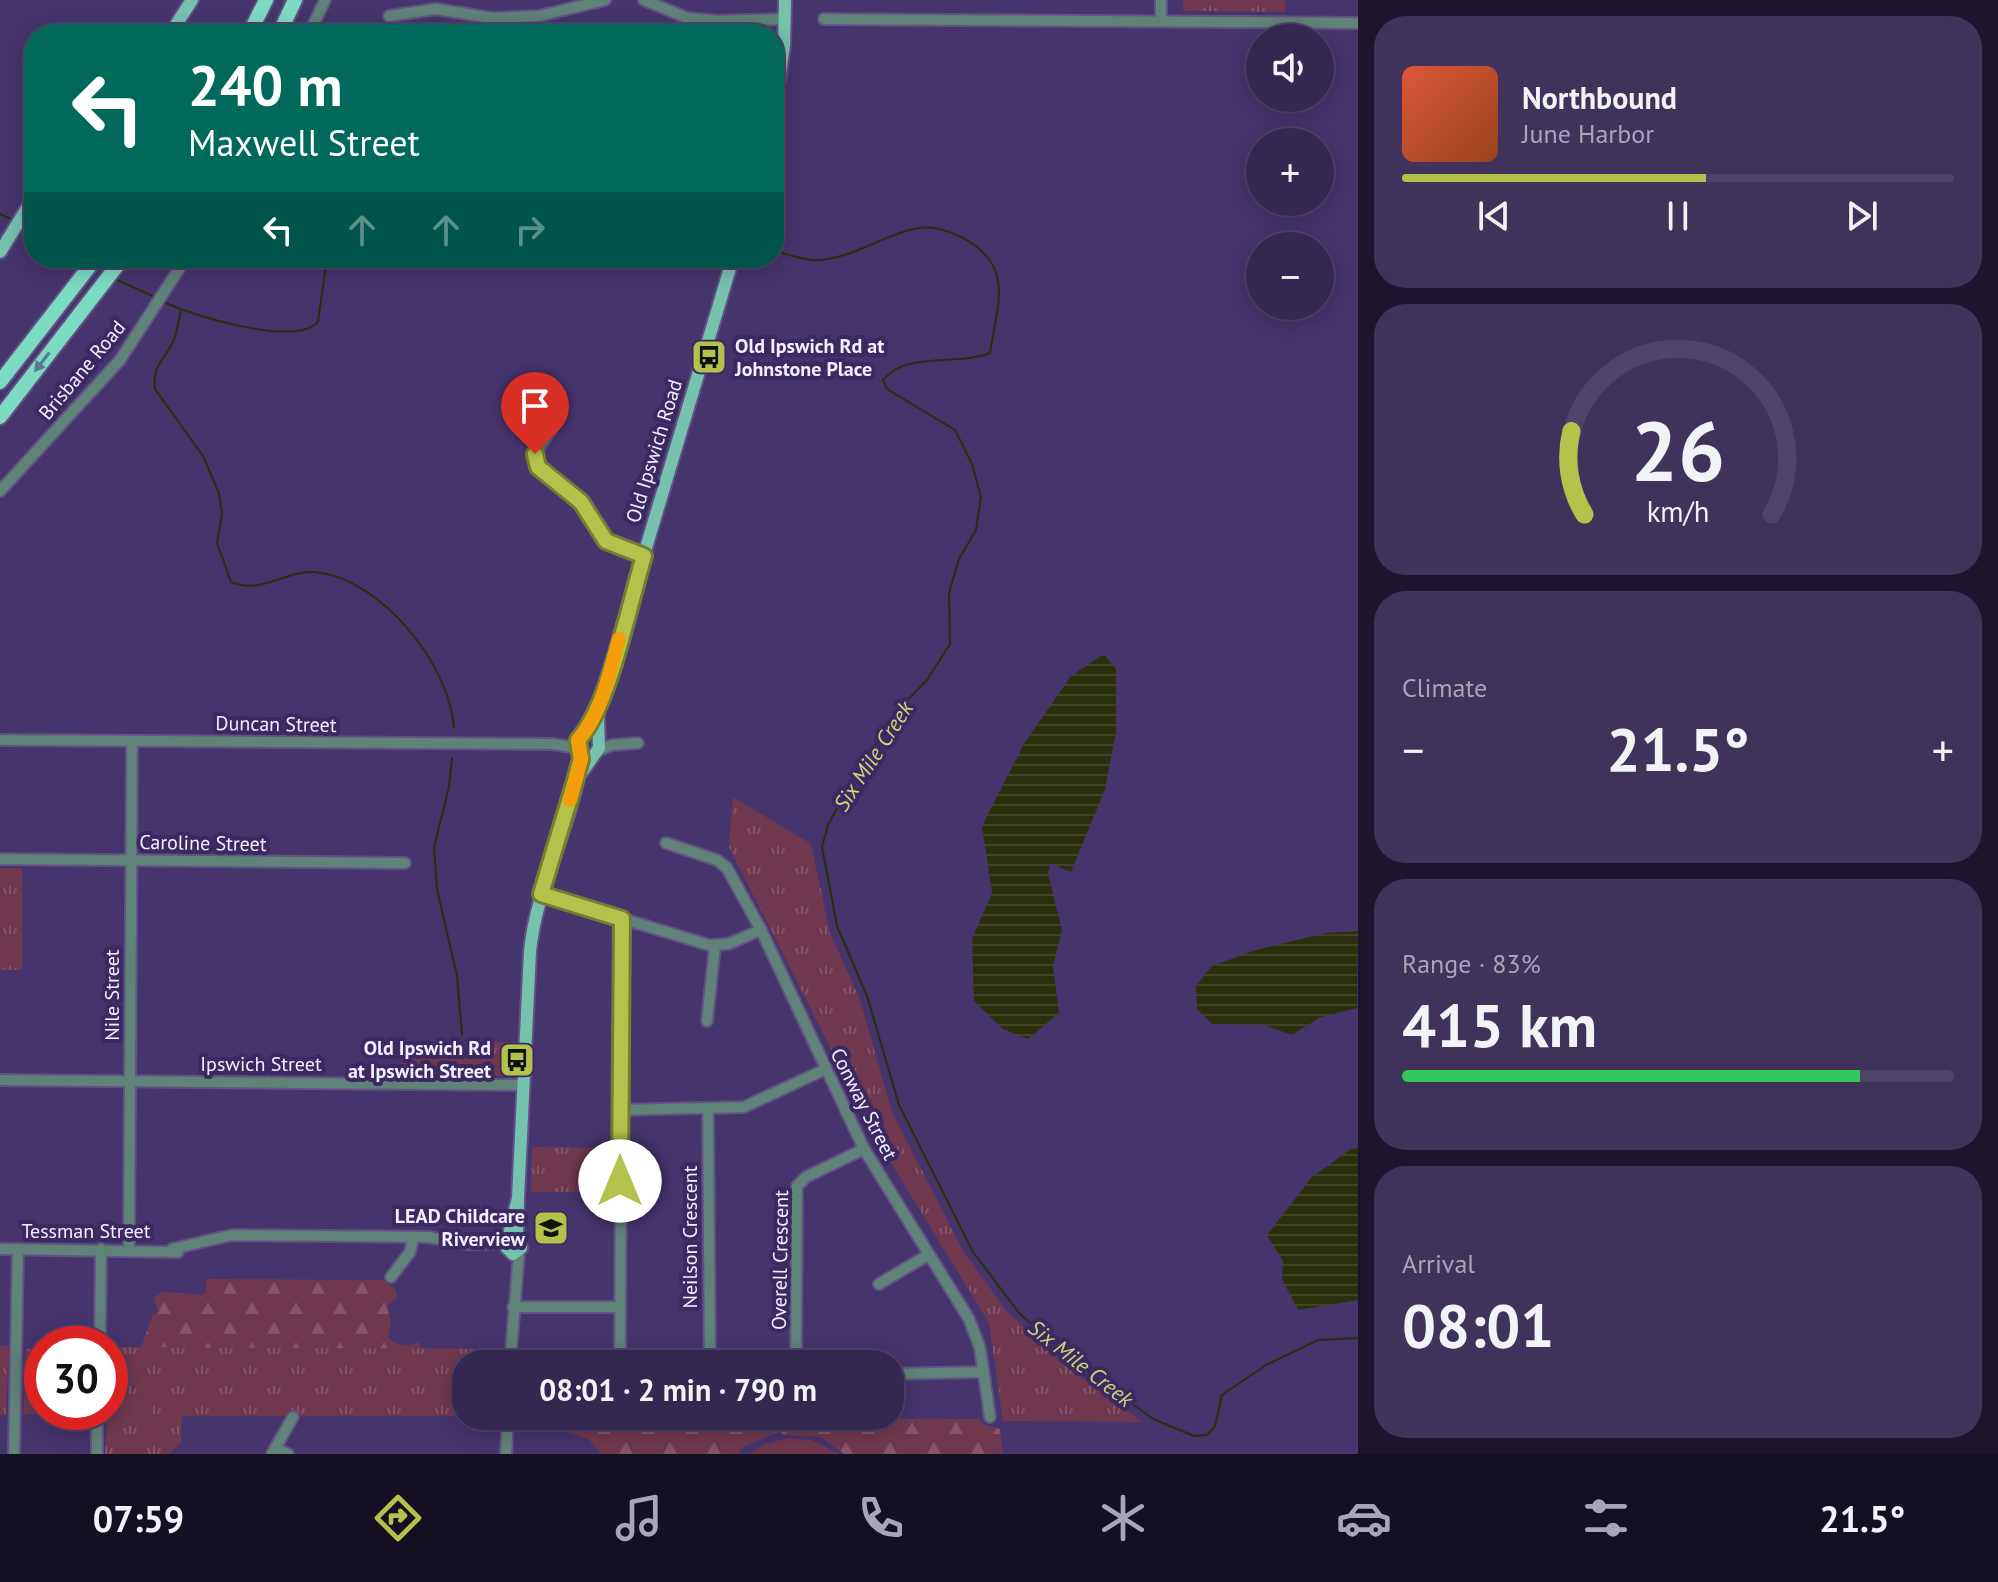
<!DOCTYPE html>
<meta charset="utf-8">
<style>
body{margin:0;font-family:"PT Sans",sans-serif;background:#3f335c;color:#f1f3f6;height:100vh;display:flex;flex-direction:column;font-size:30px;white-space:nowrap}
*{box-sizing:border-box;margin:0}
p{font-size:26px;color:#a9a5b8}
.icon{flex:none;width:44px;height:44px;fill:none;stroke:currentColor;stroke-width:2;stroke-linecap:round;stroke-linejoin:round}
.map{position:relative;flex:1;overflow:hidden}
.panel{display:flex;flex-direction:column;gap:16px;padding:16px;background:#1d152d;width:640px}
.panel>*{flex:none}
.banner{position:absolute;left:24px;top:24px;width:760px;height:244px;border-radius:32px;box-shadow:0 4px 20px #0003,0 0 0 2px #4e4469;background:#00695c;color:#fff;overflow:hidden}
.controls{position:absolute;left:1246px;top:24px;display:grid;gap:16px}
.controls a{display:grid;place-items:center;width:88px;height:88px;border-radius:50%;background:#342752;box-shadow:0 4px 20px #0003,0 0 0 2px #4e4469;font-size:40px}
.speed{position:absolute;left:24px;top:1326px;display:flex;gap:16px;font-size:40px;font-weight:700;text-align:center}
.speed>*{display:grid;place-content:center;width:104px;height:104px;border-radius:50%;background:#342752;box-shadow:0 4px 20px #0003,0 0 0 2px #4e4469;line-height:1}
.speed .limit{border:12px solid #d22;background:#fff;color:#111}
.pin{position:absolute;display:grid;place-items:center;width:68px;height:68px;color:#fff;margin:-82px -34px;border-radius:50% 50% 50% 0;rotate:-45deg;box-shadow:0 0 8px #0007}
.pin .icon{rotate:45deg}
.me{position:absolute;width:88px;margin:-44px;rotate:0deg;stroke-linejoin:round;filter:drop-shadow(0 0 6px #0008)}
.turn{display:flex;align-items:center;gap:28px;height:168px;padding:0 32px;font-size:36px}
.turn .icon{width:104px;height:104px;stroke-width:2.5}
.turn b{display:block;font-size:56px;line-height:68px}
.lanes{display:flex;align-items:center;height:76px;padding:0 32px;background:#0003;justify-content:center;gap:40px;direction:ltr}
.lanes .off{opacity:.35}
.big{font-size:60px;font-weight:700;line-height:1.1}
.panel .card{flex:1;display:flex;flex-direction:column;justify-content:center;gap:12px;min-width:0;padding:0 28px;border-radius:32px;background:#3f335c}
.panel .dial{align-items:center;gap:0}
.dial svg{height:208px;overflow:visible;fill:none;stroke:#4e4469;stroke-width:7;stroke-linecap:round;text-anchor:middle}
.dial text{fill:#f1f3f6;stroke:none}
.song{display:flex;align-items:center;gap:24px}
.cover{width:96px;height:96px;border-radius:12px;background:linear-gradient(135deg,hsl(10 70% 55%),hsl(20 70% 35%))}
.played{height:8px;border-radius:4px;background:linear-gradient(90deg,#b3c24b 55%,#4e4469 55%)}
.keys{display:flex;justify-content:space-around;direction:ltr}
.heat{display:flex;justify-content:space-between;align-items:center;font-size:44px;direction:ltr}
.charge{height:12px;border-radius:6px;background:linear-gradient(90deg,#34c759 83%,#4e4469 0)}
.trip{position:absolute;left:452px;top:1350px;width:452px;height:80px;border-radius:32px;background:#342752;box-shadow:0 4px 20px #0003,0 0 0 2px #4e4469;font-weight:700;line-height:80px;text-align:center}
.menu{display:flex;height:128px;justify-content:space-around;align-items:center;background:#151021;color:#a9a5b8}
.menu .icon{width:56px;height:56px}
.menu .active{color:#b3c24b}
.menu b{font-size:36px;color:#f1f3f6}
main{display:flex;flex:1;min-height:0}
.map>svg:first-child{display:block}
.forest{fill:url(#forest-firs)}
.park{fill:url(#park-tufts)}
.pitch{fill:#6f384e}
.water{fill:url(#water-rules)}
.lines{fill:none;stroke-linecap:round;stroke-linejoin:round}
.stream{stroke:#2b300c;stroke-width:2}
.minor-casing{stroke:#625284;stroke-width:14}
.major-casing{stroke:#625284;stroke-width:16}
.highway-casing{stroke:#625284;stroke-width:18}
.minor{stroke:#5f8279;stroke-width:10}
.major{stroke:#75c2af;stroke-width:12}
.highway{stroke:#7ddbc4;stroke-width:14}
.oneway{fill:#59798e}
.route-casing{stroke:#747e31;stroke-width:20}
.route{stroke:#b3c24b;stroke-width:14}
.slow{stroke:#f59e0b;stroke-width:14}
.labels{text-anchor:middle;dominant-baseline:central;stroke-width:8;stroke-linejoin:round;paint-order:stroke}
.poi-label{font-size:20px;font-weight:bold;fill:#f2effd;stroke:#3c2961;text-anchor:end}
.street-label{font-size:20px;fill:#f2effd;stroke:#3c2961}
.water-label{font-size:22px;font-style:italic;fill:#cad878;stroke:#3c2961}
</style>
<main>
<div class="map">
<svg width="1358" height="1454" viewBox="0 0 1358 1454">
<defs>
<pattern id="forest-firs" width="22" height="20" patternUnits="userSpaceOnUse" patternTransform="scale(2)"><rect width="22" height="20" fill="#6f384e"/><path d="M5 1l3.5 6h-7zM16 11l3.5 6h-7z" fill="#845568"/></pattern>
<pattern id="park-tufts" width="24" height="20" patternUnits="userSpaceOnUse" patternTransform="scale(2)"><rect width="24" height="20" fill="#6f384e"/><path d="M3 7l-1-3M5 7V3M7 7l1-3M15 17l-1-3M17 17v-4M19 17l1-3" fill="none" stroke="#845568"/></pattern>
<pattern id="water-rules" width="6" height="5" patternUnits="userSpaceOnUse" patternTransform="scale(2)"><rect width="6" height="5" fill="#2b300c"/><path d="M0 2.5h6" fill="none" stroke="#404424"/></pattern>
</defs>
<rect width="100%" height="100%" fill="#46346d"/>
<g class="forest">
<path d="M206 1279 383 1280 395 1289 397 1298 387 1306 391 1323 388 1337C398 1347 405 1347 418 1342L426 1353 140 1350 153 1314 159 1312 153 1298 162 1292 202 1295 206 1292Z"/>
<path d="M686 1418 979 1419 985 1425 1000 1429 1003 1454H844L821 1437 783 1435 780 1431 741 1448 740 1454H602L588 1439 568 1433 564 1427C577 1418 602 1424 617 1429L631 1423 635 1427C654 1422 669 1424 686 1418Z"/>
</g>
<g class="park">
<polygon points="1183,0 1285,0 1285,12 1183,11"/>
<polygon points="733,797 811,844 830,933 859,997 892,1112 963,1251 1008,1313 1077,1374 1143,1422 1003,1421 989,1323 877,1140 729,847"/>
<rect x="0" y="868" width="22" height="102"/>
<polygon points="514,1042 511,1076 401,1075 401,1043"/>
<polygon points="532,1147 609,1148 609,1192 531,1192"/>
<polygon points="0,1346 9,1346 6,1415 0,1415"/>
<polygon points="112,1347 501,1349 500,1364 466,1364 466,1416 496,1416 182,1416 181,1442 170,1454 105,1454"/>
<polygon points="26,1349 42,1349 42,1412 84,1412 84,1415 23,1414"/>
</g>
<g class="pitch">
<polygon points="147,1402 156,1429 146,1433 130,1413 135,1405"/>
<polygon points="789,1438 811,1440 839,1454 749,1454 765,1444"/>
</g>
<g class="water">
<polygon points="1104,654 1116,669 1116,732 1105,789 1071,872 1050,863 1048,874 1062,930 1053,966 1059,1013 1028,1039 1003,1029 974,1001 972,939 992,893 982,826 1025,742 1071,676"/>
<polygon points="1358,931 1357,1008 1321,1017 1292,1035 1264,1025 1212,1024 1197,1009 1196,986 1212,966 1256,950 1326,933"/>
<polygon points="1358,1148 1358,1300 1298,1310 1282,1279 1283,1261 1267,1235 1312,1177 1351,1149"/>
</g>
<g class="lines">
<g class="stream">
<polyline points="661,34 665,30"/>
<polyline points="0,214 15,221"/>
<polyline points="25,226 34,231"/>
<path d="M774 251C789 254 807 262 822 260 859 255 884 235 914 229 932 225 946 230 961 237 1016 265 997 304 990 353 958 366 905 351 883 380L887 389 955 430 972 464 981 497 976 530 959 559 949 593 950 644 927 680 902 706 857 772 828 825 822 847 837 926 867 996 899 1105 973 1252 1019 1313 1072 1359 1153 1419 1194 1436 1207 1435 1215 1426 1222 1395 1266 1365 1318 1340 1358 1338"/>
<polyline points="72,258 82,263"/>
<polyline points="113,278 155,297"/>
<path d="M164 302C193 316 294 347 318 322L327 258"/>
<path d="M181 310C179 320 177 332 173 342 164 360 152 366 155 389L203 456 219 493 222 514 217 543 231 582C262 595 285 570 315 572 381 578 450 665 454 728"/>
<polyline points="452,758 449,787 434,847 437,889 457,976 462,1035"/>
</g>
<defs>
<g id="minor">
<polyline points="644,0 687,18 718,21 785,19"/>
<polyline points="389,16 436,9 492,18 539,16 605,0"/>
<polyline points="824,19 1358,23"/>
<polyline points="1161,20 1161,0"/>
<polyline points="309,34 325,0"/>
<polyline points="551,430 536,452 538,467 585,506 606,541 644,556"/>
<polyline points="0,491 120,360 186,258"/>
<polyline points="0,740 552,744 578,748"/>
<polyline points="597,751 612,745 638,743"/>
<polyline points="666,843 717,860 727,868 761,930 864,1149 969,1319 980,1348 990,1417"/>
<polyline points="0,859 405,863"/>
<polyline points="541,894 709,945 728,944 761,930"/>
<polyline points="707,1021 715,946"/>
<polyline points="0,1080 523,1085"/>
<polyline points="708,1109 710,1364"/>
<polyline points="620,1110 744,1107 826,1069"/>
<polyline points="0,1249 178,1252"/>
<polyline points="129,1249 132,741"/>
<polyline points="172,1249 232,1235 428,1237 467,1244 508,1243"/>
<polyline points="391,1277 410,1252 413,1238"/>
<polyline points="879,1284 928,1255"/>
<polyline points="513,1307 620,1307"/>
<polyline points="100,1344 101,1249"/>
<polyline points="510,1364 519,1253"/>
<polyline points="620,1364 622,919"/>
<polyline points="796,1364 797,1186 806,1177 864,1149"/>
<polyline points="890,1374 983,1372"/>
<polyline points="619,1417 619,1416"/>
<polyline points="275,1448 288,1454"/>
<polyline points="14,1454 18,1249"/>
<polyline points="97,1454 97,1412"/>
<polyline points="272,1454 293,1417"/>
<polyline points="506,1454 508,1416"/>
</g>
<g id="major">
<polyline points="170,34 192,0"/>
<polyline points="774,114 784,45 785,0"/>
<polyline points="0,252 34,197"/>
<polyline points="582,772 599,748 598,717"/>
<path d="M518 1198 506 1247 513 1254 521 1248 517 1234 518 1198 530 952C536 885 574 822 581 758 581 750 578 747 578 740L589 728 600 701 733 258"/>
</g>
<g id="highway">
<polyline points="249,34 266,0"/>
<polyline points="279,34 295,0"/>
<polyline points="0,382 96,258"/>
<polyline points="0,417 123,258"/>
</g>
</defs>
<use href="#minor" class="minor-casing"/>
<use href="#major" class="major-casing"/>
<use href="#highway" class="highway-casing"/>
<use href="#minor" class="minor"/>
<use href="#major" class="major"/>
<use href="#highway" class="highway"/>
</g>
<defs><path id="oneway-solid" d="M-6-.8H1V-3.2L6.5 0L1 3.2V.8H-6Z" transform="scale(2)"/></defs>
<use class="oneway" href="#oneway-solid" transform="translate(42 362) rotate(128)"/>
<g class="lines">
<defs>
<path id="route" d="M535 454 538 467 581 502 606 541 644 556C629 604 610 705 578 740L581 759 575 781 541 894 622 919 620 1181"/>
</defs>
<use href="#route" class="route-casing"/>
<use href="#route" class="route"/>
<path class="slow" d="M570 800 581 759 578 740C602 714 609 673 619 639"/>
</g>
<defs>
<symbol id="bus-square" viewBox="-11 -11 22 22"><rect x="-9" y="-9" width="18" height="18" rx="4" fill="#b3c24b" stroke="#3c2961"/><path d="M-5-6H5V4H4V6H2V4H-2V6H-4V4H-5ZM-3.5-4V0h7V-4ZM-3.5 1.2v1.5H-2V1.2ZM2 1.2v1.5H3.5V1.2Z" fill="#111"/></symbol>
<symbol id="school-square" viewBox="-11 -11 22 22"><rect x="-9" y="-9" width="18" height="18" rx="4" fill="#b3c24b" stroke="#3c2961"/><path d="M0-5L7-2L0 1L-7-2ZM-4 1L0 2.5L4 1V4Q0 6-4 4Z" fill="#111"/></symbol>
</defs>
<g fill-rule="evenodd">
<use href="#bus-square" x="689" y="337" width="40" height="40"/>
<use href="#bus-square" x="497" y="1040" width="40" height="40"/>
<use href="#school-square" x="531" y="1208" width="40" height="40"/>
</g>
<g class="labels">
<g class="poi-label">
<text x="735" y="346" text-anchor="start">Old Ipswich Rd at<tspan x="735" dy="23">Johnstone Place</tspan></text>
<text x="491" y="1048">Old Ipswich Rd<tspan x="491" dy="23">at Ipswich Street</tspan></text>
<text x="525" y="1216">LEAD Childcare<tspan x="525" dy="23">Riverview</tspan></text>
</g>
<g class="street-label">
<text transform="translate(82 370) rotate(-50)">Brisbane Road</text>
<text transform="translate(654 451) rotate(-73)">Old Ipswich Road</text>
<text transform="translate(276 724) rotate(1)">Duncan Street</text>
<text transform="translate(203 843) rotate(1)">Caroline Street</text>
<text transform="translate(112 995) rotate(-90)">Nile Street</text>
<text x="261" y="1064">Ipswich Street</text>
<text transform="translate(864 1104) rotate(63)">Conway Street</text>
<text x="86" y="1231">Tessman Street</text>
<text transform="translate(690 1237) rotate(-90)">Neilson Crescent</text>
<text transform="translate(780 1260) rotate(-89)">Overell Crescent</text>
</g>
<g class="water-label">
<text transform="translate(873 756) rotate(-57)">Six Mile Creek</text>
<text transform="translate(1081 1363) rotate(38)">Six Mile Creek</text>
</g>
</g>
</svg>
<div class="controls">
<a><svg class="icon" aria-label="sound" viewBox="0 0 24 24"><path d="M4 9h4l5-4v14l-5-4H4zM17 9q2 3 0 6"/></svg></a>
<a>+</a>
<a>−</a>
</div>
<div class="speed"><div class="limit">30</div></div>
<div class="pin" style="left:535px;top:454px;background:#d93025"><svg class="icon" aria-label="arrive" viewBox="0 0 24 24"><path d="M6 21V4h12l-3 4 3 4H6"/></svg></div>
<svg class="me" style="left:620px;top:1181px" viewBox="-20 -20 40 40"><circle r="19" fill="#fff"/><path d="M0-13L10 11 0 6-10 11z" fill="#b3c24b"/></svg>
<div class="trip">08:01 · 2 min · 790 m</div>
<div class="banner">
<div class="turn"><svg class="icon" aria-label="left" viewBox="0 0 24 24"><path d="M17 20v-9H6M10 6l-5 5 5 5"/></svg><div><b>240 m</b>Maxwell Street</div></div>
<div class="lanes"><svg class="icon" aria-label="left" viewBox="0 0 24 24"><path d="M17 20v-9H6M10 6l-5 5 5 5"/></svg><svg class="icon off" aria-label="ahead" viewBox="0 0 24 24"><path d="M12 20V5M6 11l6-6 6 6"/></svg><svg class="icon off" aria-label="ahead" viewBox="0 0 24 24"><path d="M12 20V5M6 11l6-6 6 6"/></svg><svg class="icon off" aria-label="right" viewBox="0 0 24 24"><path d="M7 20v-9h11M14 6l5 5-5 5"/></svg></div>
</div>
</div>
<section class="panel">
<div class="card">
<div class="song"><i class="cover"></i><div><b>Northbound</b><p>June Harbor</p></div></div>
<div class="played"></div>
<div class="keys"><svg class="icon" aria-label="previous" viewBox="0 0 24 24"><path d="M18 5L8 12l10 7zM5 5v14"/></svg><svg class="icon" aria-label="pause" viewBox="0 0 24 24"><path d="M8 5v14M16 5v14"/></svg><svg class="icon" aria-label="next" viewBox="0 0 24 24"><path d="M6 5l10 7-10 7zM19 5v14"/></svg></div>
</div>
<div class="card dial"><svg viewBox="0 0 100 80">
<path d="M14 69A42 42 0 1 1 86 69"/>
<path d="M14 69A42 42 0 0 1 9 37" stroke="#b3c24b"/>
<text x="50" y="56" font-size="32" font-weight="700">26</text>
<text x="50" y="72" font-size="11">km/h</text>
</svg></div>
<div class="card"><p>Climate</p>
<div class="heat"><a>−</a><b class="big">21.5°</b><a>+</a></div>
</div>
<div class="card"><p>Range · 83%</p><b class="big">415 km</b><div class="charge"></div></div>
<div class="card"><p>Arrival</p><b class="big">08:01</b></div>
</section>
</main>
<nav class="menu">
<b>07:59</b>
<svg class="icon active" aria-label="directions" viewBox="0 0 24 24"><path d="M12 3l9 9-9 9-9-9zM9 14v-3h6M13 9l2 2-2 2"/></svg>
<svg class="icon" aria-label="music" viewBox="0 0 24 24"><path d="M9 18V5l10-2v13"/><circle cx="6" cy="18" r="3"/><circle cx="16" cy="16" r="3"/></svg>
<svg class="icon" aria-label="phone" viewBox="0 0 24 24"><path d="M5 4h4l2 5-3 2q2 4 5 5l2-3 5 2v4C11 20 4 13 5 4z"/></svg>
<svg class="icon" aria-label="climate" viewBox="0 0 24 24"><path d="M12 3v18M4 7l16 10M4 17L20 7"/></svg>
<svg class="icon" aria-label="car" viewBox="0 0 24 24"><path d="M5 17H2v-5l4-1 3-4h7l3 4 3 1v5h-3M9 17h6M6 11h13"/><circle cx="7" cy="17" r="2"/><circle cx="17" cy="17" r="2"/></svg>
<svg class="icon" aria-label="filters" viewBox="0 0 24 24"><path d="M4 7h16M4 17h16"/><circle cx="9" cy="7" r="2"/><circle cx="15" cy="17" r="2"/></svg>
<b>21.5°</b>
</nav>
